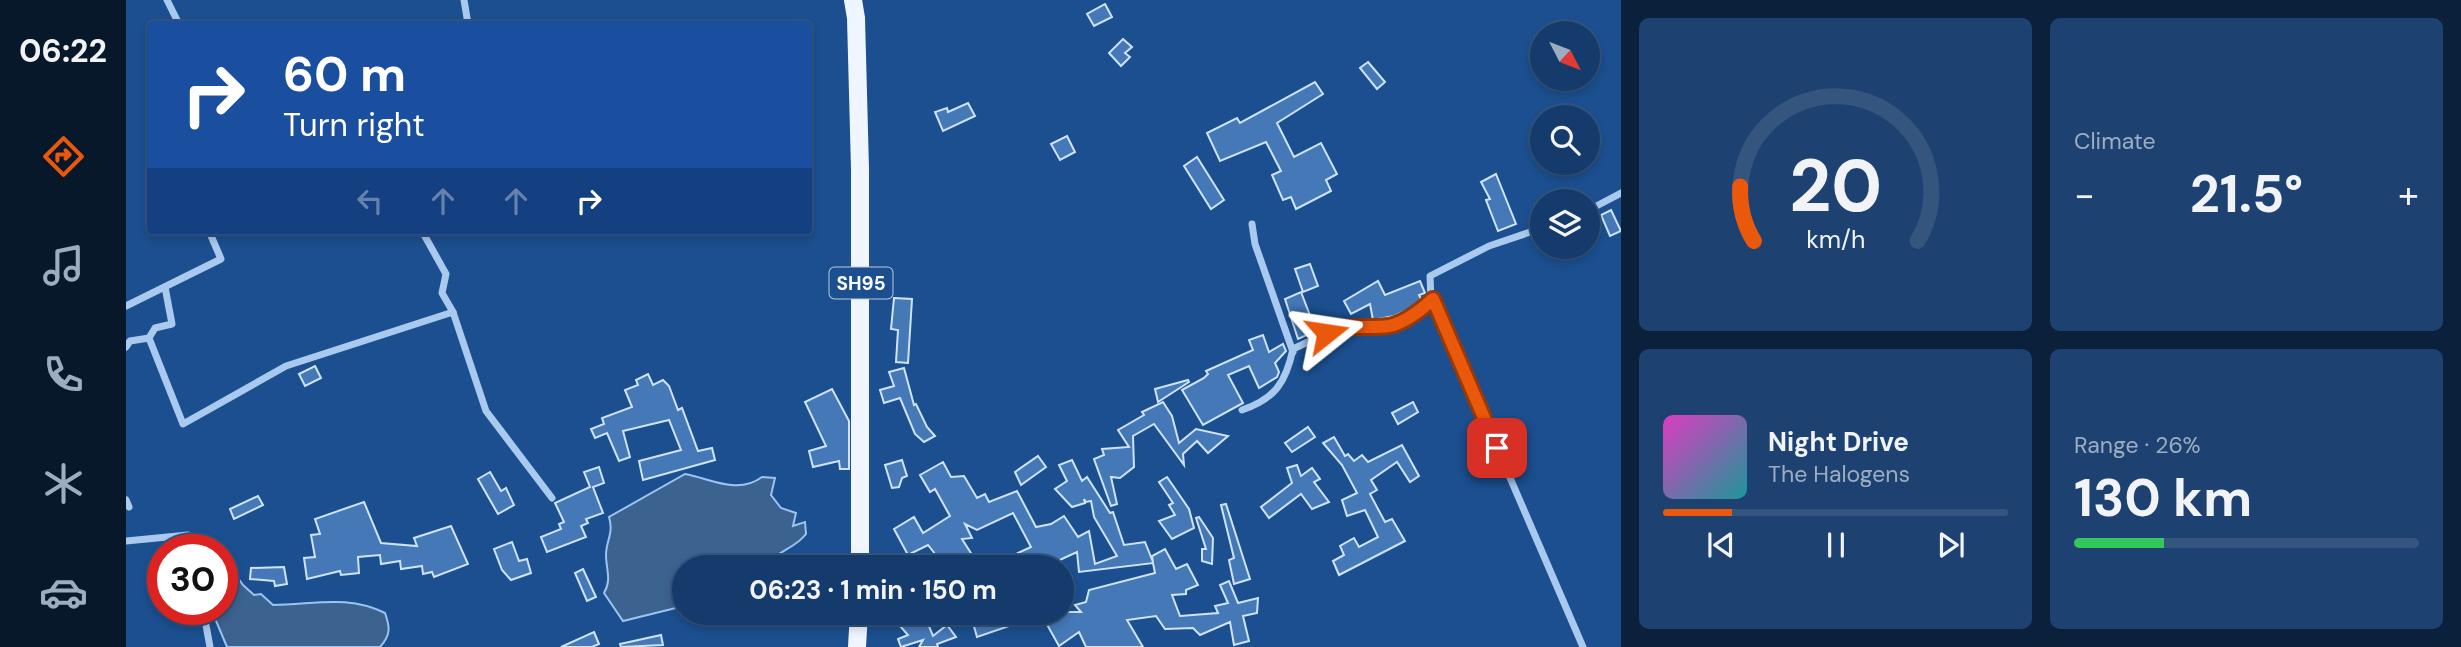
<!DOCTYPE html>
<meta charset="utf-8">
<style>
body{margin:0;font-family:"DM Sans",sans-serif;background:#1d4271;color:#f1f3f6;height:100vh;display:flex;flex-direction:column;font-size:26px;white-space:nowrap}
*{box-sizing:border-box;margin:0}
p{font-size:23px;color:#9dadc1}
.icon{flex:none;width:38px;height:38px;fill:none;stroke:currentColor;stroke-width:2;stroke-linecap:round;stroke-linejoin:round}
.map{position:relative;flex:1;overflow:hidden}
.drawer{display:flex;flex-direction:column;gap:18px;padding:18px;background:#0b203b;width:840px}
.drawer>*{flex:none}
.guide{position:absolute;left:21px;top:21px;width:665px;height:214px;border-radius:7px;box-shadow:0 4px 10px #0003,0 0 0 2px #33557e;background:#1a4fa0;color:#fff;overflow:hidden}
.needle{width:46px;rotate:132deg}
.buttons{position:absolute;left:1404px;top:21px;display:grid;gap:14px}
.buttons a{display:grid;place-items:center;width:70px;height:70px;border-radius:50%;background:#143b6b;box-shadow:0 4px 10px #0003,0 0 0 2px #33557e;font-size:35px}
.speed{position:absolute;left:21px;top:534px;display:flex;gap:14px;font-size:35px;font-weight:700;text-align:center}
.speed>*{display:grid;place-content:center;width:91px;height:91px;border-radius:50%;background:#143b6b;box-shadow:0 4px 10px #0003,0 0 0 2px #33557e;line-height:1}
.speed .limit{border:10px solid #d22;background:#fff;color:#111}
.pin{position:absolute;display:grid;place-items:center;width:60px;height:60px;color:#fff;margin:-30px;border-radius:14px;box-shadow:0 4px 10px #0006}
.me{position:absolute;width:77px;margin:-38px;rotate:75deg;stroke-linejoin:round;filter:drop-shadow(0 0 5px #0008)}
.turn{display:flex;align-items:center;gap:24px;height:147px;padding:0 21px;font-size:32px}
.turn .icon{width:91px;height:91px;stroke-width:2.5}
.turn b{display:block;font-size:49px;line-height:60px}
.lanes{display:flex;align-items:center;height:66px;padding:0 21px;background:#0003;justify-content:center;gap:35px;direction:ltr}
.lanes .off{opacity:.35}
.big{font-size:52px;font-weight:700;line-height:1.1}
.drawer .widget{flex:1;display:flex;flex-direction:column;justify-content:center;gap:10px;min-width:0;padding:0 24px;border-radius:10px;background:#1d4271}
.drawer .dial{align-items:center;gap:0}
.dial svg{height:182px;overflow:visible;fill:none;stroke:#33557e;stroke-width:7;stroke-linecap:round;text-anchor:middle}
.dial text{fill:#f1f3f6;stroke:none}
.song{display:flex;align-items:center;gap:21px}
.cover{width:84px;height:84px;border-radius:10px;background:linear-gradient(135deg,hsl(310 70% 55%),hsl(180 70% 35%))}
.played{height:7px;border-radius:4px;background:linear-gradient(90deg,#ea580c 20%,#33557e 20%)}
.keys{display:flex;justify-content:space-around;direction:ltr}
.heat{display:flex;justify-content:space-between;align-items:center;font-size:38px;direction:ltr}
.charge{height:10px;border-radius:5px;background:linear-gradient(90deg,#34c759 26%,#33557e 0)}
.drawer .tiles{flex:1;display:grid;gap:18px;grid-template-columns:repeat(2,1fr)}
.trip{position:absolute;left:546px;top:555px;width:402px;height:70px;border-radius:35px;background:#143b6b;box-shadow:0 4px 10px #0003,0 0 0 2px #33557e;font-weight:700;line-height:70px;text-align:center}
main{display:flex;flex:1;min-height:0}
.tabs{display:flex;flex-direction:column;width:126px;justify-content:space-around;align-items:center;background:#08182b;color:#9dadc1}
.tabs .icon{width:49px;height:49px}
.tabs .on{color:#ea580c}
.tabs b{font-size:32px;color:#f1f3f6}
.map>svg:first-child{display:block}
.water{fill:#3c6290;stroke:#9cc4f0;stroke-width:2}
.building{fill:#4478b7;stroke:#cfe3fa;stroke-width:2}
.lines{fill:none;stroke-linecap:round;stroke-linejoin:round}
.street{stroke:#a9c9ee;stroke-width:7}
.primary{stroke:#f0f6ff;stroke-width:18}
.route-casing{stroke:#983908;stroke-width:18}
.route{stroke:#ea580c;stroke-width:12}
.labels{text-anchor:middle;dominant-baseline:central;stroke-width:7;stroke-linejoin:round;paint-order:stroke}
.shield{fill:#1b4f8f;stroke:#bbcadd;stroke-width:2}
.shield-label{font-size:19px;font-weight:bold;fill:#fff}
</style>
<main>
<nav class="tabs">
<b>06:22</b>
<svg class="icon on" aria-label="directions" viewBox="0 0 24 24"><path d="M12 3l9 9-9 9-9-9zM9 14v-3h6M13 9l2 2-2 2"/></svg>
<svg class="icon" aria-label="music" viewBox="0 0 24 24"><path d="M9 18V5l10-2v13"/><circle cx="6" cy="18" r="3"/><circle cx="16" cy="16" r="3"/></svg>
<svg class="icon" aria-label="phone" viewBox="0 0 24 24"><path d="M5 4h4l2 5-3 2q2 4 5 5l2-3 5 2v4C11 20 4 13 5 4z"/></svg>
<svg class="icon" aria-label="climate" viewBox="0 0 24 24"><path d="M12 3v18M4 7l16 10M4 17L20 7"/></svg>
<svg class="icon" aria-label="car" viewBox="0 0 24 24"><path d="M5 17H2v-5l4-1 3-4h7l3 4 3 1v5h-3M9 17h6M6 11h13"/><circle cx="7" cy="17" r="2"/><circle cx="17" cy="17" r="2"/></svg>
</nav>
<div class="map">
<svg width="1495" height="647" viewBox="0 0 1495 647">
<rect width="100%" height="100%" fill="#1b4f8f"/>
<g class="water">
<path d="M559 474C586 479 612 495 636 477L649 478 645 495 655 508 670 513 667 526 679 522 680 534C669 549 650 551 638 567H558V606L497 621 478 593C486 580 480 569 480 555 480 541 488 533 483 517Z"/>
<path d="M105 568 117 585 128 595 135 594 147 605C187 605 221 594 259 613 264 627 265 635 254 647H101L85 609H96V571Z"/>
</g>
<g class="building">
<polygon points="979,4 986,17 968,26 961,14"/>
<polygon points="997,39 1006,47 999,53 1004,57 995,66 983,53"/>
<polygon points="1242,62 1259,82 1251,89 1234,68"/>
<polygon points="1189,82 1197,94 1151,123 1168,157 1195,143 1211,174 1200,180 1205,191 1170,209 1165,197 1157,200 1146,175 1155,171 1140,142 1094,161 1081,133 1111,118 1114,123"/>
<polygon points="842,103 849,116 817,131 809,112 821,108 822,112"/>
<polygon points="941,136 949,152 934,160 925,144"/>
<polygon points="1071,157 1098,200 1085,209 1058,166"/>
<polygon points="1370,174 1390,224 1372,231 1360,200 1364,199 1355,182"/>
<polygon points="1485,210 1495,231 1484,236 1475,215"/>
<polygon points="1184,264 1192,286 1177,292 1169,269"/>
<polygon points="1252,281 1259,295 1294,281 1299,293 1293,295 1296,301 1290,306 1268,316 1247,320 1244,304 1225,314 1218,301"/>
<polygon points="1175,292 1190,331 1172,339 1159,299"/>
<polygon points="768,298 786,299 782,363 770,362 772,330 765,329"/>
<polygon points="1137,335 1143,352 1157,344 1160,351 1149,363 1153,372 1151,377 1133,388 1123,366 1102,375 1117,403 1077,425 1056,390 1078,378 1082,374 1080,371 1127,350 1123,340"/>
<polygon points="189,366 195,378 179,386 173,374"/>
<polygon points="778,368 788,405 790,404 801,427 809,436 798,442 789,434 774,398 758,403 754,390 768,386 763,372"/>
<polygon points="522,374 527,385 537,380 543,386 552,410 556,408 572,451 586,448 589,460 517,480 513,461 555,450 543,420 497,431 504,457 493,461 481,433 469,438 465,429 478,424 476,418 506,407 499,390 512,385 510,380"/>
<polygon points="1062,380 1063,382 1032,402 1029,389"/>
<polygon points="706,389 723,421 723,469 714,469 713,461 687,467 683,451 700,446 679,402"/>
<polygon points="1037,402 1046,416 1053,443 1070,429 1102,436 1082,453 1071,441 1057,454 1058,465 1028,424 1007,436 1008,467 994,478 985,477 991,504 985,506 968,459 978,455 976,449 1003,447 992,430 1018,415 1016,412"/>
<polygon points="1287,402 1292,412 1272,424 1266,413"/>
<polygon points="1182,427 1189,437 1166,452 1159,443"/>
<polygon points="1208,437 1219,456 1222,454 1228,461 1236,455 1242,462 1276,445 1293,476 1284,482 1271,462 1245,480 1251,490 1244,494 1259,522 1266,519 1279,541 1213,575 1207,561 1218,555 1214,546 1228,538 1233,547 1252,537 1239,510 1221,516 1216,500 1231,493 1216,465 1197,443"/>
<polygon points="912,456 920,467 895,485 889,472"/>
<polygon points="776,460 781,476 776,478 773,487 766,488 759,465"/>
<polygon points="946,460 956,481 961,477 984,513 987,512 998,545 1019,542 1027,562 1026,556 1039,549 1050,569 1061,564 1072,585 1060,590 1060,594 1046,595 1054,616 1092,613 1089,606 1102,603 1094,585 1103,581 1112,603 1132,598 1131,613 1117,616 1123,641 1108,645 1104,622 1074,635 1067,628 1039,629 1030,616 1001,620 1017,647 960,647 953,632 933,646 914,612 955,612 949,605 960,602 963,590 1029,573 1027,563 953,572 951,552 925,564 912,554 901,567 882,567 879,559 905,547 887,513 851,530 839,524 846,538 836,539 852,564 846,567 801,567 813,559 802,545 782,555 768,529 788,517 797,533 824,516 809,489 804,492 794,475 817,462 825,477 838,476 851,498 859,494 863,502 891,491 910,527 925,524 938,516 952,537 963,531 969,564 991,556 968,517 965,501 960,502 958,499 959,503 946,507 929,489 941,481 933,465"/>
<polygon points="1171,465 1175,476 1186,468 1194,479 1188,482 1203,502 1186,509 1175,494 1143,518 1135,507 1166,483 1161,468"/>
<polygon points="473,467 478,483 467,487 477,513 460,519 462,523 455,526 460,537 421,552 415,537 435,529 433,524 438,522 429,503 464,487 458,472"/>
<polygon points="364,472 375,491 380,488 388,505 372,514 352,479"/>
<polygon points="1041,477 1063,509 1068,528 1046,539 1033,521 1049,515 1043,505 1047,503 1033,482"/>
<polygon points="132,496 137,505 108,519 104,509"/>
<polygon points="238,502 255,543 291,546 288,538 325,526 342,564 308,577 306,572 297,574 296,566 275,569 274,561 255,564 254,555 232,557 233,573 215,575 214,571 181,579 178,558 189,557 185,535 194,534 189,519"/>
<polygon points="1100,504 1124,579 1108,584 1103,560 1108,558 1095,505"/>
<polygon points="1073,517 1087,538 1086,564 1076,561 1076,549 1080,549 1070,518"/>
<polygon points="386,542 393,561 401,559 405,573 385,580 376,570 368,549"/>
<polygon points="158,567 161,584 149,586 148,581 124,579 125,568"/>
<polygon points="457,569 470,597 461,601 449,573"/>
<polygon points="777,612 797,612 807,636 821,625 830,637 811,644 812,647 793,647 797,640 775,647 772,639 782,635 774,626 782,623"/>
<polygon points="878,612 892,612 895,622 851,637 847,623"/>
<polygon points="468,632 473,644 466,647 435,647"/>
<polygon points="535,635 537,645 495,647 494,644"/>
</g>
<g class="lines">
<g class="street">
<polyline points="41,0 53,24"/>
<polyline points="338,0 342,24"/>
<polyline points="1461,211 1495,193"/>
<polyline points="1126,224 1129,244 1167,352"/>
<polyline points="296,231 320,274 316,293 327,312"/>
<polyline points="39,287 46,324 29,328 23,338 57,424 160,366 327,312 360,411 426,498"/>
<polyline points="1305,301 1304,276 1363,246 1416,228"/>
<polyline points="0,306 95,259 83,231"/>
<polyline points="0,347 4,341 23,338"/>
<path d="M1116 410C1149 399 1160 382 1167 349L1218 325 1264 326 1290 314 1307 299 1457 647"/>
<polyline points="0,500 3,507"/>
<polyline points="0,541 62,535 65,550"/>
<polyline points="77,609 84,647"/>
</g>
<g class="primary">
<polyline points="727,0 730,18 734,169 734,567"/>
<polyline points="731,647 733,612"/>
</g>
</g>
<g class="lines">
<defs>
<path id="route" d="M1201 333C1223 323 1240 329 1263 326 1279 323 1295 310 1307 299L1371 448"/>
</defs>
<use href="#route" class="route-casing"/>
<use href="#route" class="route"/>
</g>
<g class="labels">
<rect class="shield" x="703.5" y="267.5" width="63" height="31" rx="5"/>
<g class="shield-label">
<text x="735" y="283">SH95</text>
</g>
</g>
</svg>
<div class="buttons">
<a><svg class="needle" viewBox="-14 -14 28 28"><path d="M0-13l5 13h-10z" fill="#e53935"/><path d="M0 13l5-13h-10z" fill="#9dadc1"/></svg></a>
<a><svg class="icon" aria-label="search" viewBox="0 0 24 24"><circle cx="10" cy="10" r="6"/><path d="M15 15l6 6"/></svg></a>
<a><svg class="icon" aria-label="layers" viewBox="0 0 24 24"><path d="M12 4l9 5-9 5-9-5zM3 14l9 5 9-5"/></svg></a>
</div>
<div class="speed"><div class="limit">30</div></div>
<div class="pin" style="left:1371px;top:448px;background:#d93025"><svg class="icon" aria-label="arrive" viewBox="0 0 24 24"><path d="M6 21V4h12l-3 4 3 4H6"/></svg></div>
<svg class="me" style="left:1201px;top:333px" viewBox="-20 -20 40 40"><path d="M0-17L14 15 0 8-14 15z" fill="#ea580c" stroke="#fff" stroke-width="4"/></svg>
<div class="trip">06:23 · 1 min · 150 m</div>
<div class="guide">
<div class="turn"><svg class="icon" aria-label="right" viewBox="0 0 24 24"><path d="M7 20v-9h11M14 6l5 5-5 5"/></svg><div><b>60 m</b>Turn right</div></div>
<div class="lanes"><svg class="icon off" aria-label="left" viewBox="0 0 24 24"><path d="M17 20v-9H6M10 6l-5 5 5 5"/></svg><svg class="icon off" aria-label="ahead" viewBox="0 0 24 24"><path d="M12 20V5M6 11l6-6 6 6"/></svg><svg class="icon off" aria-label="ahead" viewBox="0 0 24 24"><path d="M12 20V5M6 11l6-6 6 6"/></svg><svg class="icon" aria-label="right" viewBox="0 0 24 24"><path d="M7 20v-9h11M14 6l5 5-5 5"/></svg></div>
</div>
</div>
<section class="drawer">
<div class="tiles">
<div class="widget dial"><svg viewBox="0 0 100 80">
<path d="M14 69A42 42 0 1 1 86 69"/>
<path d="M14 69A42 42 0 0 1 8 45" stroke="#ea580c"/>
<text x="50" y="56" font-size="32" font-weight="700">20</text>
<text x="50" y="72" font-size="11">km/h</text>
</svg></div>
<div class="widget"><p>Climate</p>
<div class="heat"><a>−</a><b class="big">21.5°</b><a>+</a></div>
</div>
<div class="widget">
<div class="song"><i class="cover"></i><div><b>Night Drive</b><p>The Halogens</p></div></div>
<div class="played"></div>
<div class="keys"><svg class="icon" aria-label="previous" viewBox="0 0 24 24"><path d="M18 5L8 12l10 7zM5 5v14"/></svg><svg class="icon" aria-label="pause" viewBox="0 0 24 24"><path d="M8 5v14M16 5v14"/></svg><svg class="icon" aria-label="next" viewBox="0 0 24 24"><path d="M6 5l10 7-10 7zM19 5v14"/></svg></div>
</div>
<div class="widget"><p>Range · 26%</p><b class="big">130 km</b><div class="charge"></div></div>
</div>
</section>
</main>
